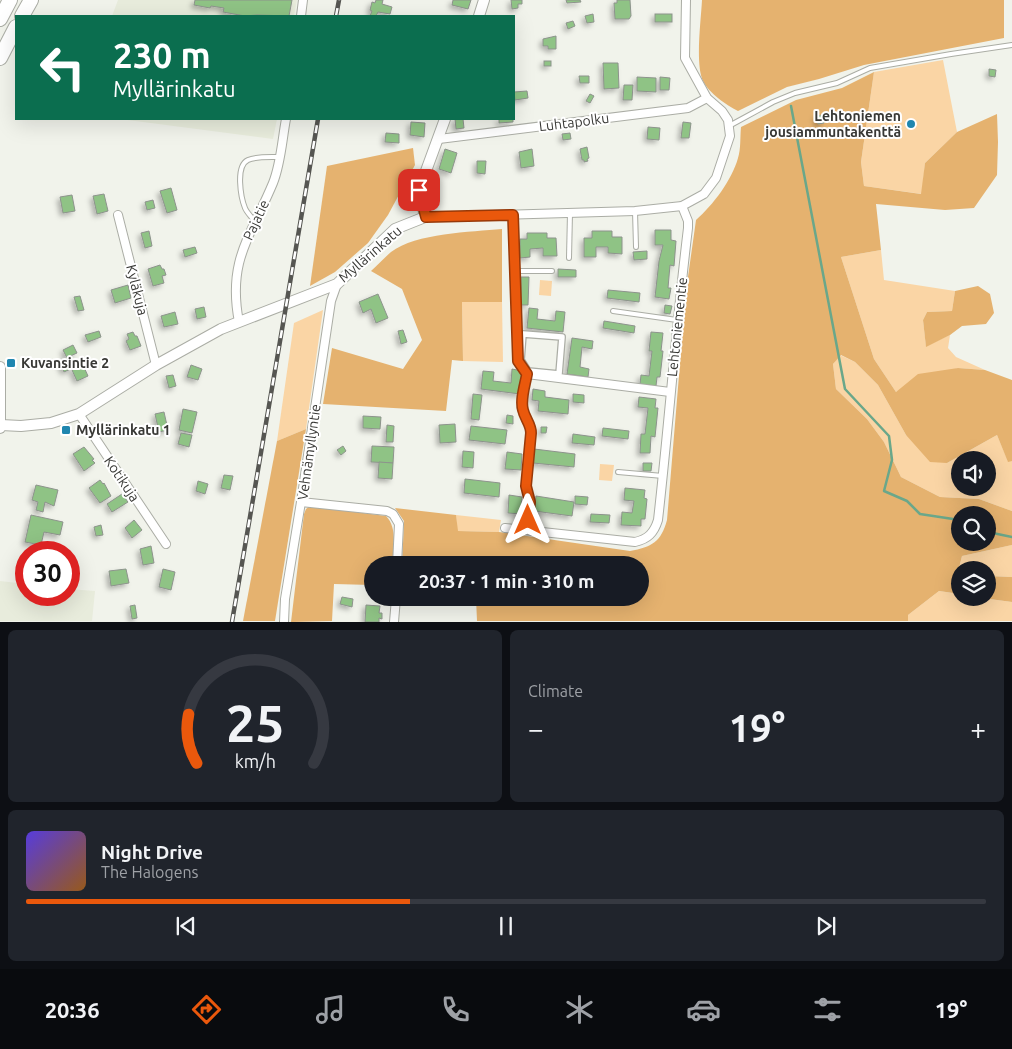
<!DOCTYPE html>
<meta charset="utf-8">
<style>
body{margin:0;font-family:Ubuntu,sans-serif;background:#20242c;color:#f1f3f6;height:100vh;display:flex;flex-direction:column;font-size:19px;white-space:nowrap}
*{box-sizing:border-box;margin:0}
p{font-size:16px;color:#9ea1a6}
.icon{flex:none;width:28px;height:28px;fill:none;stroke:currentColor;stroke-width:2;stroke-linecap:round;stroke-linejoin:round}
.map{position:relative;height:622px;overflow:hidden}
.drawer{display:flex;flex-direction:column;gap:8px;padding:8px;background:#0d0f14;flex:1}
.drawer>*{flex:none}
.hud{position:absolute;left:15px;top:15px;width:500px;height:105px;border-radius:0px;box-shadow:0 5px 20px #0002;background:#0b6e4f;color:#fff;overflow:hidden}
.fabs{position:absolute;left:951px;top:451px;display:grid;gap:10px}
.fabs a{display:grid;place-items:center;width:45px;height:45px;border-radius:50%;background:#171b24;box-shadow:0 5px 20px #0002;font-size:25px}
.speed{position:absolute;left:15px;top:541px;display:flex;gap:10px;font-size:25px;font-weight:700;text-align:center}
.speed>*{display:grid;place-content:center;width:65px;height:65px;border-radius:50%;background:#171b24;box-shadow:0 5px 20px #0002;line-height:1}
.speed .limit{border:8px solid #d22;background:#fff;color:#111}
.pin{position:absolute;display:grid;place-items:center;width:42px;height:42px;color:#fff;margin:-21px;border-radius:10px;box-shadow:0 2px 8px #0006}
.me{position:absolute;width:55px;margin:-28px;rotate:0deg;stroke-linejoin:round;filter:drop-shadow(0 0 4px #0008)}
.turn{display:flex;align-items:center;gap:18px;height:105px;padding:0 15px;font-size:22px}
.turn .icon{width:65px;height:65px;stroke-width:2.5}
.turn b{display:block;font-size:35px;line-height:42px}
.big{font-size:38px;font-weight:600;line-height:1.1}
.drawer .card{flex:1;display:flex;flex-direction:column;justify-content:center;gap:8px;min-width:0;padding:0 18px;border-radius:8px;background:#20242c}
.drawer .dial{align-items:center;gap:0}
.dial svg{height:130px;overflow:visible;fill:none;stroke:#363941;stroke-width:7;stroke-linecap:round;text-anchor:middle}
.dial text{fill:#f1f3f6;stroke:none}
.song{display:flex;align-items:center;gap:15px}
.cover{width:60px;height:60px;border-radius:8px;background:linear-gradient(135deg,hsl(250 70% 55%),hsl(30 70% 35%))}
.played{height:5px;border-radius:2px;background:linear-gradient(90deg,#ea580c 40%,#363941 40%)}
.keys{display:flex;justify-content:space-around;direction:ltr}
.heat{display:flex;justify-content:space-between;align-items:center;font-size:28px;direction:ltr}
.drawer .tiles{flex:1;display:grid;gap:8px;grid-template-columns:1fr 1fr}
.card:last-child{grid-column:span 2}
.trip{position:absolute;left:364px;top:556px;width:285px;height:50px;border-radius:25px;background:#171b24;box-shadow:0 5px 20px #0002;font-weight:600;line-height:50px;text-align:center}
.tab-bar{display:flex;height:80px;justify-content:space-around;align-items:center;background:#090b0e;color:#9ea1a6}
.tab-bar .icon{width:35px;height:35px}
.tab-bar .active{color:#ea580c}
.tab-bar b{font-size:22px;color:#f1f3f6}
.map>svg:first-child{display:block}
.built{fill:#e8ecdc}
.green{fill:#fad5a5;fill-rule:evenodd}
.forest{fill:#e5b26f;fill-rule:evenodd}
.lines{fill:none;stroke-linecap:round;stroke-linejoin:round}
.stream{stroke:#6aa78a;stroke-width:2.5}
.building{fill:#8fc385;stroke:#8d938c;filter:url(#shadow)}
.service-casing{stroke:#abada5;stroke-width:6}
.pedestrian-casing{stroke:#abada5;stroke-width:8}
.minor-casing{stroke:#abada5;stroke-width:10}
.tertiary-casing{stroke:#abada5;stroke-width:12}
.trunk-casing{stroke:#abada5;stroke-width:16}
.service{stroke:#fff;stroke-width:4}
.pedestrian{stroke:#fff;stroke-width:5.5}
.minor{stroke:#fff;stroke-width:8}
.tertiary{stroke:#fff;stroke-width:10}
.trunk{stroke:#fff;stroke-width:14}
.rail-casing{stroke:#565652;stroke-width:4.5}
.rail{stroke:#fff;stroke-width:2.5;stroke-dasharray:8;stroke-linecap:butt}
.route-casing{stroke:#983908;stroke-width:12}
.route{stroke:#ea580c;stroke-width:9}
.poi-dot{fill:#1f86af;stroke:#fff;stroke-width:2}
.labels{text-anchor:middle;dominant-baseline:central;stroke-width:4;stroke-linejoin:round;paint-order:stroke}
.poi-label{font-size:14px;font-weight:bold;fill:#383835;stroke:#fff;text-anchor:start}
.street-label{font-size:14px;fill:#383835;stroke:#fff}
</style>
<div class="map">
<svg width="1012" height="622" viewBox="0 0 1012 622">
<defs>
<filter id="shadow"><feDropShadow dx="-3" dy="3" stdDeviation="2.5" flood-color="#0004"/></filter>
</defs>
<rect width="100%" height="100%" fill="#f1f3eb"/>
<g class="built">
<polygon points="118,0 297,0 294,16 112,16"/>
<polygon points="120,119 277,119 273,139"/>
<polygon points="0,581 26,584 26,595 69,595 69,589 95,591 92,621 0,621"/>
</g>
<g class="green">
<polygon points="943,60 957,132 925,163 922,194 864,186 861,162 874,72"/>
<polygon points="881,250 884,280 955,291 952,311 927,312 923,320 926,346 950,335 948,348 956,357 985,370 958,368 896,392 874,359 841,257"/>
<polygon points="540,280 552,281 551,296 539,295"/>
<polygon points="462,302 502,302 503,362 463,361"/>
<polygon points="323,310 306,429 277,441 294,323"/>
<path d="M840 355 855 362 878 385 906 435 947 463 997 435 1008 461H1012V511L979 499 940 497 901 477 884 442 867 419 836 389 833 364ZM960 460H988V488H960Z"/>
<polygon points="600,464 614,465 612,481 599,480"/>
<polygon points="456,515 501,520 499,532 457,531"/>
<polygon points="1012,545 1012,577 988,576 988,570 965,570 959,568 962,556"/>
<polygon points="939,591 960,594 960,598 982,598 1012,602 1012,621 908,621 908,615"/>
</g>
<g class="forest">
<path d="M702 0H1004V38L864 65 819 79 787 87 738 111C726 105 709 93 703 81 695 64 701 20 702 0Z"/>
<path d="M874 72 861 162 864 186 921 194 925 163 957 132 997 114 998 142 997 175 974 208 945 210 876 204 881 250 841 257 874 359 896 392 918 374 958 368 985 370 1012 380V461L1008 462 997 435 947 463 930 462 906 435 878 385 855 362 841 355 833 364 836 389 867 419 884 442 901 477 940 497 979 499 1012 511V545L962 556 959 568 965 570H960V594L939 591 908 615V621H477L476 598H640V565H402L404 521 395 508 456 515 458 531 499 532 630 551C652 547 661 542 667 520L686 291 696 220C713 205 732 180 738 158 741 149 740 137 741 127L796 100 842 88ZM960 515H988V542H960Z"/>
<polygon points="413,148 415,165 388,215 368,243 335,272 310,286 327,166"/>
<path d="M502 229V302H462L463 361 452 360 446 411 323 404 332 348 403 369 422 340 402 289 371 271C378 265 384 258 391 252 416 233 471 232 502 229Z"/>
<polygon points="978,286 990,294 994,313 986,324 962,326 950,335 926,347 923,320 927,312 952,311 955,291"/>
<polygon points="306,429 275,621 243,621 277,441"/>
<path d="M310 506 386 516C398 528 393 549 392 565H372V585L334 584 332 621 291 622 304 514 306 509Z"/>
<polygon points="988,576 1012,577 1012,602 982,598 988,598"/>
</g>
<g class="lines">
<g class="stream">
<polyline points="791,106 845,389 889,436 892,460 884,491 907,501 920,514 953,519 960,522"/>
<polyline points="988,532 1012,537"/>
</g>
</g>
<g class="building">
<polygon points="195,0 292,0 289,16 257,15 245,16 223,12 224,8 211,6 210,8 194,5"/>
<polygon points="376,0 383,0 382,4 392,7 390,14 378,12 376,16 370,16 372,11 370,10 372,2 375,3"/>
<polygon points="453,0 471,0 468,9 452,5"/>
<polygon points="511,0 522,0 522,4 518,4 518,8 512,9"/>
<polygon points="566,0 580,0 581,2 567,3"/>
<polygon points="617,0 630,0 631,16 629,19 615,19 614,3 617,3"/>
<polygon points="593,14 594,22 587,23 585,16"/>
<rect x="655" y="14" width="17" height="8"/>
<polygon points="573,21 575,26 568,29 566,23"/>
<polygon points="556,36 556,49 548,49 548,46 543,46 543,39"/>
<rect x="544" y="61" width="7" height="5"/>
<polygon points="603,63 618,63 619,88 604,89"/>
<polygon points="989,69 996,70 995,77 989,76"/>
<polygon points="579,76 589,76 589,83 580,83"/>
<polygon points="637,77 656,78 656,92 637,91"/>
<polygon points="660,77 670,78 669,90 660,90"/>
<polygon points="624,85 633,85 632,100 623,100"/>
<polygon points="527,91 528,98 515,100 514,92"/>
<polygon points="590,94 594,96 590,103 586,101"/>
<polygon points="823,115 824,123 818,124 816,116"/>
<polygon points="455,119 463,119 464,128 456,129"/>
<polygon points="499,119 513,119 513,122 499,123"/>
<polygon points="411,122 425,123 424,137 410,135"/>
<polygon points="683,122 691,123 689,138 681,138"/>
<polygon points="648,127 660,128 659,140 647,139"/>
<polygon points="386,133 399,134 399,143 385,142"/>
<polygon points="570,133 571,139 563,140 562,134"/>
<polygon points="587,147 589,158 587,159 588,161 584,162 584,160 582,160 580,149"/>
<polygon points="445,149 457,153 451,173 439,169"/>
<polygon points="532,149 534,166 521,168 519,152"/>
<polygon points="477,161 486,161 485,174 477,173"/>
<polygon points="171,188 177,210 167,213 160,191"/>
<polygon points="104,194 108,211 97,214 93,196"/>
<polygon points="72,195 75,211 63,213 60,197"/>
<polygon points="153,200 155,208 147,210 145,202"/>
<polygon points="655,230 671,230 671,240 676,241 674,266 670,265 668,288 671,288 669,299 655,297 659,261 663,245 655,245"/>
<polygon points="149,231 152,246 145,248 141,233"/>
<polygon points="592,231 612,231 612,237 622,237 622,254 608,253 608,247 596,247 596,257 584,257 584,238 592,238"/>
<polygon points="527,233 547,233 547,238 556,238 557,256 543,256 543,248 530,249 530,257 520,258 520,239 527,239"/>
<polygon points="195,247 197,253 185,257 183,250"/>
<polygon points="647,251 647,259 634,260 633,252"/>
<polygon points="160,265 162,269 164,269 166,275 162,276 164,283 153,286 148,269"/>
<polygon points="558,269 576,270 576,277 558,277"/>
<polygon points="521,277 529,277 528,305 521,305"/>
<polygon points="128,285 131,298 115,303 111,290"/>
<polygon points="608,290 640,293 639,302 607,298"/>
<polygon points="378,294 388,318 376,323 371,309 363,313 359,302"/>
<polygon points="80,296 84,310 78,311 74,297"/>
<polygon points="665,305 672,306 670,314 664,313"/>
<polygon points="204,307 206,317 197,319 195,309"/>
<polygon points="529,308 538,309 537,319 555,321 556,311 565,312 563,332 527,328"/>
<polygon points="175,312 178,324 164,327 161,316"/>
<polygon points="604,321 635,326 634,333 603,328"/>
<polygon points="403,330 407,342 401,344 398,331"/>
<polygon points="99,331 101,337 88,342 85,335"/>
<polygon points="133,332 135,336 137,336 141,346 130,350 126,341 129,339 127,334"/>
<polygon points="651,332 663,333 661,351 663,351 660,377 657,377 656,386 640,384 641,375 649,376 652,351 649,351"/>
<polygon points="572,338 593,341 592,349 582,347 580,367 589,369 588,377 567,374"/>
<polygon points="73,345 77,353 68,357 73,368 64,372 59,361 67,358 63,350"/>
<polygon points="83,365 88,376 77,381 72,370"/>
<polygon points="191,365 202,369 198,380 187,377"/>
<polygon points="512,369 522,371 520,394 481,389 483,371 494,372 493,381 511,383"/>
<polygon points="173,375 176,386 169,388 166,376"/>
<polygon points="533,389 545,391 545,397 569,400 568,414 538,411 539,401 532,400"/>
<polygon points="473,394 482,395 479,420 471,419"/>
<polygon points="573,394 584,395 584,403 573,402"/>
<polygon points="639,397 656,399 655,408 658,408 655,437 651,436 650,453 640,453 641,434 645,434 648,408 638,407"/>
<polygon points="183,409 197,412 192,433 179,430"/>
<polygon points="164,412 168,430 159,432 155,414"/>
<polygon points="507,415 513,416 513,424 506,423"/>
<polygon points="363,416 381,417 380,429 363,428"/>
<polygon points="455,424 456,442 440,443 439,425"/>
<polygon points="387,425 394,426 393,442 386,442"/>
<polygon points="471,426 507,430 505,444 469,440"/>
<polygon points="541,427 547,427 546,433 541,433"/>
<polygon points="603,428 629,431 628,439 602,436"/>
<polygon points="181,433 192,435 189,447 178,444"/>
<polygon points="573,434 595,437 594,445 572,443"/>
<polygon points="343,446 346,451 341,455 337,450"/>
<polygon points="372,446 394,447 393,463 371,462"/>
<polygon points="84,447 94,459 92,460 95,463 84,471 73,454"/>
<polygon points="534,449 575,454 574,467 533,463"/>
<polygon points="463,451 474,452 473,468 462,467"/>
<polygon points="507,452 522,454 521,470 505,469"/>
<polygon points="379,462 393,463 392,479 378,478"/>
<polygon points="643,463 652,463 651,471 643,471"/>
<polygon points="224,475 233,476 230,490 221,488"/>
<polygon points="465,479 500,483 499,497 464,493"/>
<polygon points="100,480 103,484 104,483 111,496 100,503 89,488"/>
<polygon points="198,481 208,484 205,494 196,491"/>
<polygon points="36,485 58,490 54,506 45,502 43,512 36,510 38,502 32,500"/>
<polygon points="625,488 645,490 644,498 647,499 645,519 641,519 641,526 621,525 622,512 632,513 634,501 624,500"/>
<polygon points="122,494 128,502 112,512 107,504"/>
<polygon points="509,495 522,497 521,514 508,513"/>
<polygon points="536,496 574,502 572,516 534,511"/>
<polygon points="575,496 588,497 587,505 575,504"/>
<polygon points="591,514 610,515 609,523 590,522"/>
<polygon points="31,515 63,522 60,535 44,532 41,545 25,542"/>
<polygon points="134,520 142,530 132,538 125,528"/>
<polygon points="101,525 103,535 96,536 94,527"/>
<polygon points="151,546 154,563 143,565 140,549"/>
<polygon points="126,569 129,583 111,586 109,571"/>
<polygon points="163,569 175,572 171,590 159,587"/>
<polygon points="342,597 353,599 352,607 340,604"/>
<polygon points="135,605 137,618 132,619 130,606"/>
<polygon points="366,605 380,606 379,613 382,613 382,619 379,618 379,622 365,622"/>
</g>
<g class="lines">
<defs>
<g id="service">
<polyline points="729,126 773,102 795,93 837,83 870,68 951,54 1012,45"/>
<polyline points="635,211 636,247"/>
<path d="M255 222C252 217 247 213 245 208 241 198 235 166 248 160 257 156 271 157 280 157"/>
<polyline points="569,258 570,213"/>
<polyline points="515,271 552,271"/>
<polyline points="613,311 677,320"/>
<polyline points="618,472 663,476"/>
</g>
<polygon id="pedestrian" points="523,334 562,337 559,374 528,371 521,360"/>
<g id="minor">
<polyline points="301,16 303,0"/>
<polyline points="439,139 688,108 707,98"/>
<polyline points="118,215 156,365"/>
<path d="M513 215 518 361 527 374C525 385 520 400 523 411 525 419 531 424 531 433L526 486 530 502 527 530"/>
<polyline points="425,217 635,211 682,206 704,194 716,178 730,136 728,120 722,111 707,98 685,58 686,0"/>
<path d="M239 322C227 260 251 236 273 183 281 163 282 140 286 119"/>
<polyline points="527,374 670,392"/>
<polyline points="79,414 166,544"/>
<polyline points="301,502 387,511 393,514 399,524 397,565"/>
<path d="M505 528 635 542C648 539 654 533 658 520 669 423 676 326 688 228V221L682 206"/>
<polyline points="284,622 285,599 301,502 331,301 337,284"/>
<polyline points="394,622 396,598"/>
</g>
<g id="tertiary">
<polyline points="479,16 484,0"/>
<polyline points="0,367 0,428"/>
<polyline points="1,425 21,426 51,423 79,414 156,365 221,329 337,284 395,229 425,217 419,190 445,119"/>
</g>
<g id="trunk">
<polyline points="22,16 31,0"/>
<polyline points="0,19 10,0"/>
<polyline points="0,58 16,27"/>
</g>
</defs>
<use href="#service" class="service-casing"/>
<use href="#pedestrian" class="pedestrian-casing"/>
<use href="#minor" class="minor-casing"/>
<use href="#tertiary" class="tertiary-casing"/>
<use href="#trunk" class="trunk-casing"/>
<use href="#service" class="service"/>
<use href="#pedestrian" class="pedestrian"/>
<use href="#minor" class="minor"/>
<use href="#tertiary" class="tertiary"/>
<use href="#trunk" class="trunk"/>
<defs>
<g id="rail">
<polyline points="336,16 339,0"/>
<polyline points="232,622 318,119"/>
</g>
</defs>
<use href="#rail" class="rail-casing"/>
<use href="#rail" class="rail"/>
</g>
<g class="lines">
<defs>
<path id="route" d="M419 190 426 217 513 215 518 361 527 374C525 385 520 400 523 410 525 419 531 424 531 433L526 486 530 502 528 520"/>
</defs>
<use href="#route" class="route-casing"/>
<use href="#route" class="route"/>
</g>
<g class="poi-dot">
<circle cx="911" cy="124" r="5"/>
<rect x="6" y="358" width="10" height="10" rx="2.5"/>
<rect x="61" y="425" width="10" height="10" rx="2.5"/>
</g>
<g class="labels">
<g class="poi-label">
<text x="901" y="116" text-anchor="end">Lehtoniemen<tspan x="901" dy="16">jousiammuntakenttä</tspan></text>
<text x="21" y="363">Kuvansintie 2</text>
<text x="76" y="430">Myllärinkatu 1</text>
</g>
<g class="street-label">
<text transform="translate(574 122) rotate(-7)">Luhtapolku</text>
<text transform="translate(256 220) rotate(-65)">Pajatie</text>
<text transform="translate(370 254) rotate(-41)">Myllärinkatu</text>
<text transform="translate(137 290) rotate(76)">Kyläkuja</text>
<text transform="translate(677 327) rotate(-84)">Lehtoniementie</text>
<text transform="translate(309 452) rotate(-82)">Vehnämyllyntie</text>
<text transform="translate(122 479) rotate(56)">Kotikuja</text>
</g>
</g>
</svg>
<div class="fabs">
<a><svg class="icon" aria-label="sound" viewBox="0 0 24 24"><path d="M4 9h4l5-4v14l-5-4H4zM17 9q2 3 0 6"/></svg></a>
<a><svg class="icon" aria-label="search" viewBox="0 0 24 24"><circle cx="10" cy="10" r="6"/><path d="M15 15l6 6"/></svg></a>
<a><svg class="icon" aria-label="layers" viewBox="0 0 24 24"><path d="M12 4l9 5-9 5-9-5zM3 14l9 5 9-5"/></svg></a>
</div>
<div class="speed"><div class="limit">30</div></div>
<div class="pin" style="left:419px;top:190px;background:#d93025"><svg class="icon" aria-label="arrive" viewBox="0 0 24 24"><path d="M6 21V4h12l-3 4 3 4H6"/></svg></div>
<svg class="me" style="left:528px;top:520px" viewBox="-20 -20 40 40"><path d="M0-17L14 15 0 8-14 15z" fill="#ea580c" stroke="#fff" stroke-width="4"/></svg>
<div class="trip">20:37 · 1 min · 310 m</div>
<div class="hud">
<div class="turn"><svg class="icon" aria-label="left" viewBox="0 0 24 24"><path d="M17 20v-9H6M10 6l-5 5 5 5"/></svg><div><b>230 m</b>Myllärinkatu</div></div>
</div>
</div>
<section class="drawer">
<div class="tiles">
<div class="card dial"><svg viewBox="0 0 100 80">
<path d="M14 69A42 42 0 1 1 86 69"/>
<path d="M14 69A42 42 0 0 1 9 39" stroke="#ea580c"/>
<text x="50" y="56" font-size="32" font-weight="700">25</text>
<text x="50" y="72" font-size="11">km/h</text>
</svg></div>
<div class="card"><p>Climate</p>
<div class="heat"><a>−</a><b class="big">19°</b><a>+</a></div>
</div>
<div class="card">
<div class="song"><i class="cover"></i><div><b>Night Drive</b><p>The Halogens</p></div></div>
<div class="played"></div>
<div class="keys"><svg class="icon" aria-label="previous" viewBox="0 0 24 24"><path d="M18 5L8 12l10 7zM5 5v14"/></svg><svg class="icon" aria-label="pause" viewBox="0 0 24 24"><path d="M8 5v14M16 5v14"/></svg><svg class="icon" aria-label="next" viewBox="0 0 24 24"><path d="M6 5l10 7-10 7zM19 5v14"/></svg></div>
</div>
</div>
</section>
<nav class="tab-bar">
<b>20:36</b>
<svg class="icon active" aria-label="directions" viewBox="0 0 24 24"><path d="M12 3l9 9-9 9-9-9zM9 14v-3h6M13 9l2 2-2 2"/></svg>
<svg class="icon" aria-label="music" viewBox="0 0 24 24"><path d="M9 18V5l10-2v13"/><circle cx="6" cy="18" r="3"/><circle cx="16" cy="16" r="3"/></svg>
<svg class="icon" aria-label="phone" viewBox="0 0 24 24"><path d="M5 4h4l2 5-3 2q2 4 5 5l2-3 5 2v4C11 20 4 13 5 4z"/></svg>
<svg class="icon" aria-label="climate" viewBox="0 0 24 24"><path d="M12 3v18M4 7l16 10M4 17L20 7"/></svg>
<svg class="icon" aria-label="car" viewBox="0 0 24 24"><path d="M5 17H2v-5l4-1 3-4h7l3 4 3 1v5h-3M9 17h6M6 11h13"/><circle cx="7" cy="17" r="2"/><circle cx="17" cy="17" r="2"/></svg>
<svg class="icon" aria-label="filters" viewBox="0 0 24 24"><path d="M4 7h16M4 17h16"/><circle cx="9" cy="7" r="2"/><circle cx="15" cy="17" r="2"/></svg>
<b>19°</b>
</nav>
